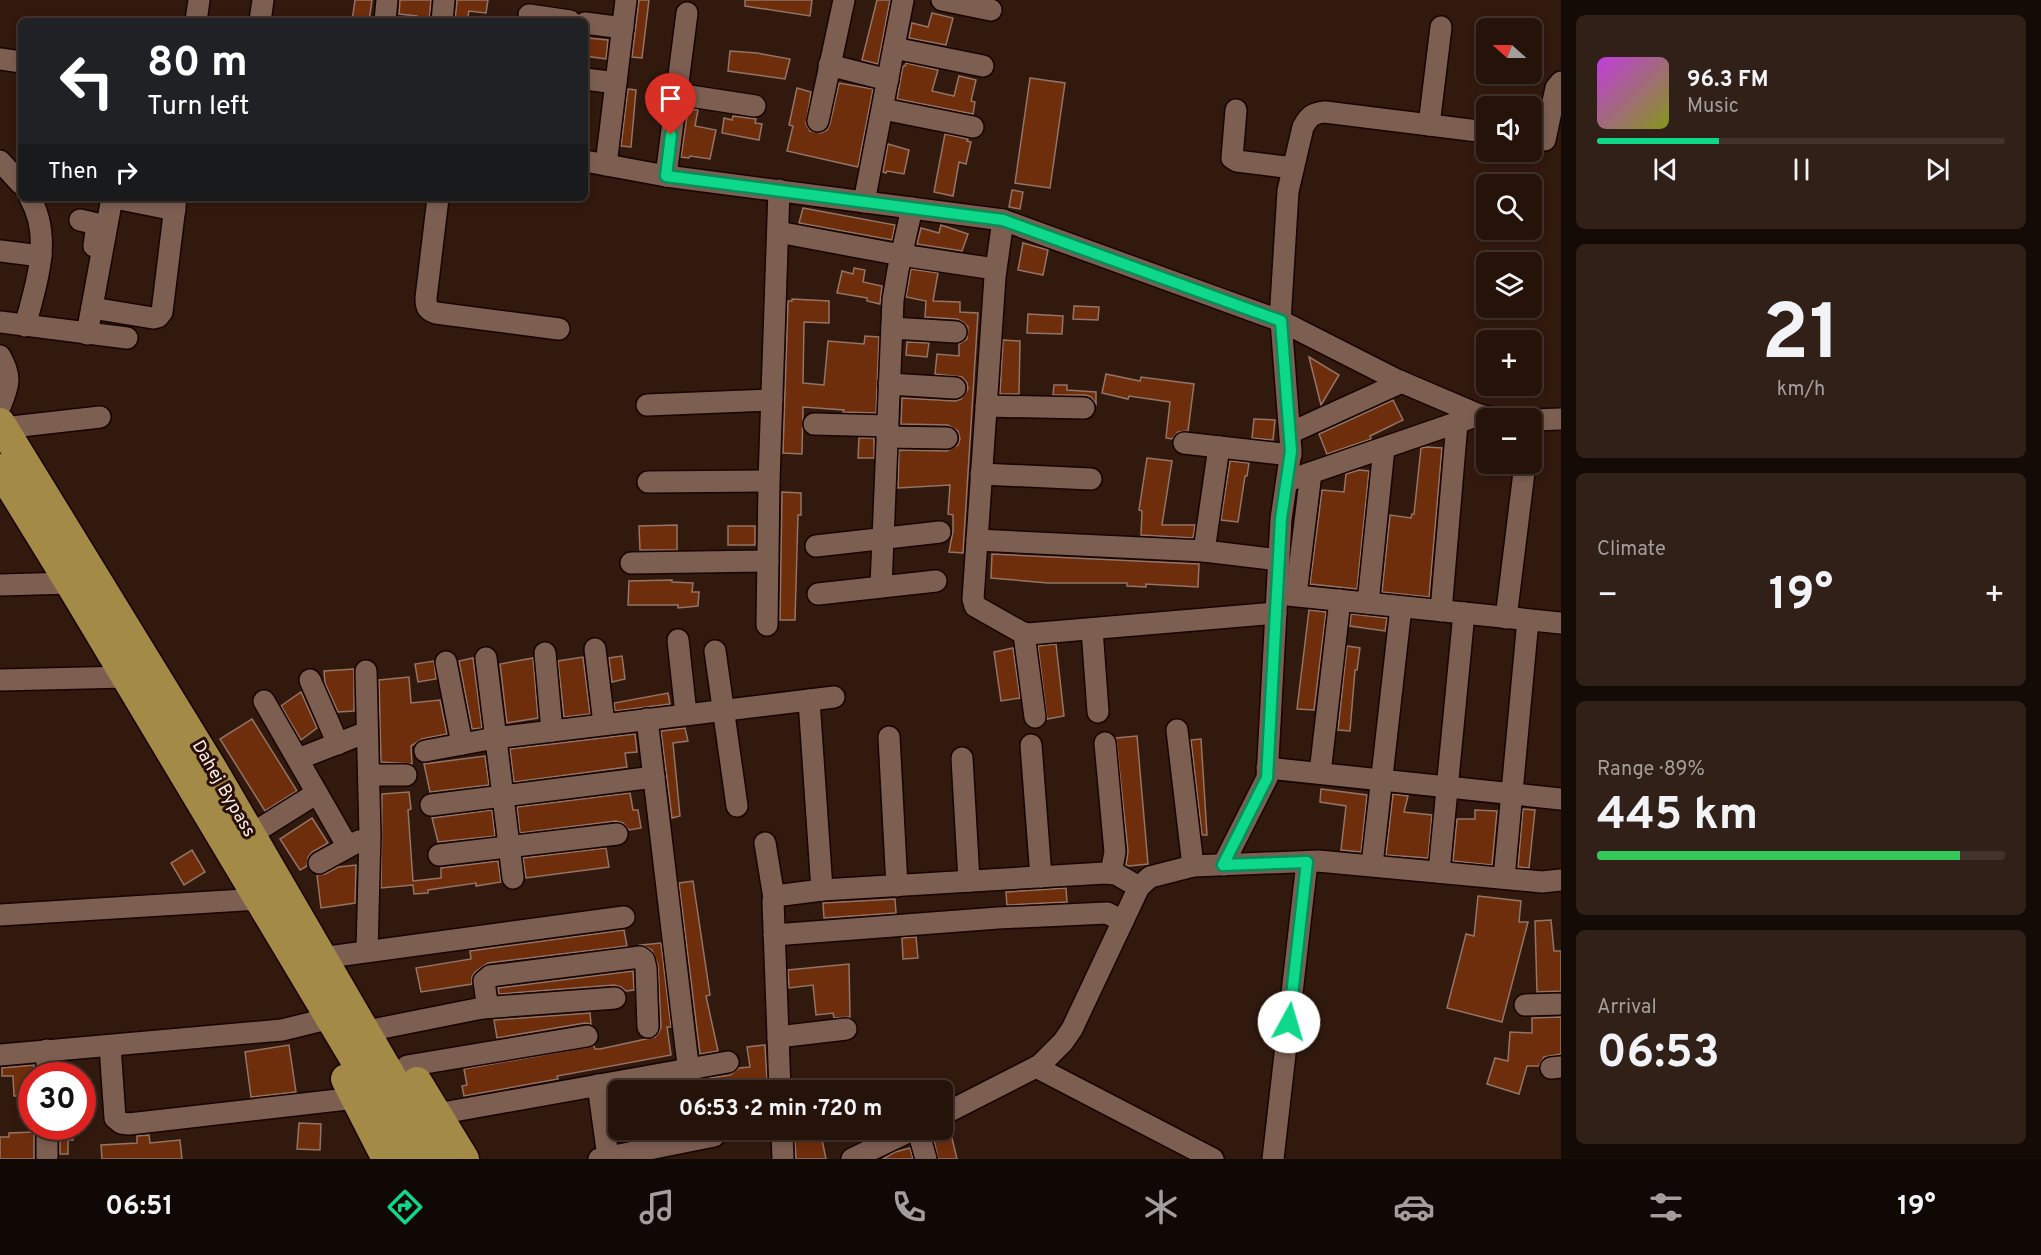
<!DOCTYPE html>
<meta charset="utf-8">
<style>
body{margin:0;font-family:Overpass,sans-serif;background:#312018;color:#f1f3f6;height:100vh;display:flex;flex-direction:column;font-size:22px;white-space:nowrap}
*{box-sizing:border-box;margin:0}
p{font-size:20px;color:#a39e9c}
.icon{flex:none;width:33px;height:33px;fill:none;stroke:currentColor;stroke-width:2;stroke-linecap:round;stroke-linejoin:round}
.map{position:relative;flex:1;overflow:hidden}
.drawer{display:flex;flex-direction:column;gap:15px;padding:15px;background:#140a06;width:480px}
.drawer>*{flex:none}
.banner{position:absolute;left:18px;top:18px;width:570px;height:183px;border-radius:9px;box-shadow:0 3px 9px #0003,0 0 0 2px #42322b;background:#202124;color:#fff;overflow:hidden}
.needle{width:39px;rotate:291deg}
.tools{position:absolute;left:1476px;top:18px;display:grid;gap:12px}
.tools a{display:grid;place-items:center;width:66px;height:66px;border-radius:9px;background:#25130a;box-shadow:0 3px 9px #0003,0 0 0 2px #42322b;font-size:30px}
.speed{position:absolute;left:18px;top:1062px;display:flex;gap:12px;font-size:30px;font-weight:700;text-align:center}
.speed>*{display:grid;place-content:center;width:78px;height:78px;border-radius:50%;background:#25130a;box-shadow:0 3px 9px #0003,0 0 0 2px #42322b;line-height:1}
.speed .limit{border:9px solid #d22;background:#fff;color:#111}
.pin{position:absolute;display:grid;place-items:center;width:51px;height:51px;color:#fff;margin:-62px -26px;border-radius:50% 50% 50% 0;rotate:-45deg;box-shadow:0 0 6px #0007}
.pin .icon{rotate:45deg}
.me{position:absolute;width:66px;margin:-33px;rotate:6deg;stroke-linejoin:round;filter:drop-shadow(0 0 4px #0008)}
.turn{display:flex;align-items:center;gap:21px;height:126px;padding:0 30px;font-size:27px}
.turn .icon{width:78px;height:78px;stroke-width:2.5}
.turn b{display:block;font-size:42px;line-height:51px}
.then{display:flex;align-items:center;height:57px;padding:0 30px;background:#0003;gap:12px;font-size:22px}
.big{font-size:45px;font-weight:700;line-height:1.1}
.drawer .tile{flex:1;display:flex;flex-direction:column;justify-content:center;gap:9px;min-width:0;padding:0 21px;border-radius:9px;background:#312018}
.drawer .dial{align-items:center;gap:0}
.dial b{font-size:78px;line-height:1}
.song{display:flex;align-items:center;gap:18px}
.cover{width:72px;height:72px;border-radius:9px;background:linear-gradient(135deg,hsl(290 70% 55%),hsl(70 70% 35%))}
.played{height:6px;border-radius:3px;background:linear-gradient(90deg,#0ed98a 30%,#42322b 30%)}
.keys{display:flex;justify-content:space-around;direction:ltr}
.heat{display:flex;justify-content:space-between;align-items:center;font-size:33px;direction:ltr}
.charge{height:9px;border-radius:4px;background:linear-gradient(90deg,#34c759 89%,#42322b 0)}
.trip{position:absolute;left:608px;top:1080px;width:345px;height:60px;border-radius:9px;background:#25130a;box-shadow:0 3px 9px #0003,0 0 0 2px #42322b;font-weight:700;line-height:60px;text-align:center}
.tabs{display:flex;height:96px;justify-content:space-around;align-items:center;background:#0f0804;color:#a39e9c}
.tabs .icon{width:42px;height:42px}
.tabs .on{color:#0ed98a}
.tabs b{font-size:27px;color:#f1f3f6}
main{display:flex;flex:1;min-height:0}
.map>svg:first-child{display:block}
.building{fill:#6e2d0b;stroke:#937467;stroke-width:1.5}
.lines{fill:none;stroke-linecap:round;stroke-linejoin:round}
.minor-casing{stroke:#180400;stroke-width:24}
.highway-casing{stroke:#180400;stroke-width:33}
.minor{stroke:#7d5f52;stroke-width:21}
.highway{stroke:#a48a47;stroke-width:30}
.route-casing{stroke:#098d5a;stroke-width:15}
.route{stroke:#0ed98a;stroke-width:10}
.labels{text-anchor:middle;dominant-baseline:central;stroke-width:6;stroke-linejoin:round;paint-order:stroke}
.street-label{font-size:18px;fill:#feefe9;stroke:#270f05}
</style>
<main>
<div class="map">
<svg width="1561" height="1159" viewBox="0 0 1561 1159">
<rect width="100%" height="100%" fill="#31190e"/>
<g class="building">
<polygon points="355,0 372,0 369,21 352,21"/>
<polygon points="400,0 431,0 429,21 416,21 417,16 399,14"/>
<polygon points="457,0 488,0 486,13 469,11 467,21 455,21"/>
<polygon points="639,0 649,0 642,58 632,57"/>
<polygon points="745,0 812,0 810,16 745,6"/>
<polygon points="877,0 890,0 878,64 862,60"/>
<polygon points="932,13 953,18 946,45 909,38 912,23 928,27"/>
<polygon points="588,38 608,40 606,59 585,56"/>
<polygon points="730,51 757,53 790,59 785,79 728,71"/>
<polygon points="906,63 938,70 932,91 954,96 959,76 976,80 971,101 975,102 973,114 897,99 903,66 905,66"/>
<polygon points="1030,78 1065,83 1050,188 1015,183"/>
<polygon points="839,83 873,89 858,167 787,151 793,126 789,125 797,88 811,92 806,124 810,131 821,133 827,130 830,124"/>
<polygon points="628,89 636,90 631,147 621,146"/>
<polygon points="688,109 698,110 695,126 716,130 710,159 690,156 689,158 681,157"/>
<polygon points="733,116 756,119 755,123 762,124 759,140 722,133 724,118 732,120"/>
<polygon points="945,134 968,139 967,141 971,142 966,164 959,162 953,196 934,192"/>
<polygon points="888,144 909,150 904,174 887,171 886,173 883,172"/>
<polygon points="1012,190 1023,192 1020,209 1009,207"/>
<polygon points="803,208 895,225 892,240 799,223"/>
<polygon points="941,225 968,234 962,251 917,244 921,228 939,233"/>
<polygon points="1023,243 1048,250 1043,275 1018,270"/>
<polygon points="854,268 865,270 863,282 882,286 880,304 867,301 867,298 837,293 842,271 853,274"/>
<polygon points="911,269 938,273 933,301 960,302 960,312 978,313 963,553 949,552 953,531 953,515 948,514 950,485 898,488 899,450 947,451 958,445 960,439 958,431 948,425 901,424 902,398 955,401 961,399 968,389 967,383 962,377 935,374 937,354 959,356 959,344 967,339 968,327 963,322 957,319 925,317 926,301 906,297"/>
<polygon points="792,299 829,301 829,323 804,322 803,383 824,385 828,341 864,344 865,336 879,337 876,413 843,412 844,410 803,407 802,454 783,453 788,301 792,301"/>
<polygon points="1074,306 1099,307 1098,320 1073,319"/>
<polygon points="1028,314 1063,316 1062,334 1027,333"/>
<polygon points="1003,340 1020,341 1019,394 1000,394"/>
<polygon points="907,342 929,343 927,357 906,355"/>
<polygon points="1309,357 1339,375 1321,405"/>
<polygon points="1106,374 1140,381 1141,377 1194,384 1188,431 1178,432 1172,439 1166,438 1170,402 1129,396 1128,399 1102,393"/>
<polygon points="1054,385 1067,385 1067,390 1096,392 1096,404 1091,397 1085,395 1053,395"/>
<polygon points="1393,400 1403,420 1370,436 1371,439 1327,454 1319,434"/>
<polygon points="1254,419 1275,420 1273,440 1252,438"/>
<polygon points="859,438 874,438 874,458 858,458"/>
<polygon points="1427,447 1442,448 1429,597 1382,592 1390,515 1411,518 1412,514 1414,514 1421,448"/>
<polygon points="1147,458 1172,461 1162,525 1195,525 1193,538 1141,535 1142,511 1139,510"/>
<polygon points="1230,461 1249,463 1247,476 1245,476 1238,522 1221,520"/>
<polygon points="1359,470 1369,471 1357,589 1310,584 1322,490 1344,492 1346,474"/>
<polygon points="782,492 801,493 801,515 798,515 795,620 780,620"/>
<polygon points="677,525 677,550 640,550 639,526"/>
<rect x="728" y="526" width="27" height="19"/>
<polygon points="992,554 1199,564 1198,587 1146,584 1146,587 1127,586 1127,583 1048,583 991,578"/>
<polygon points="672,580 672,582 693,583 692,592 699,592 698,606 678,608 678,605 628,605 629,581"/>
<polygon points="1309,610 1326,612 1314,710 1297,709"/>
<polygon points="1351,614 1387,618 1385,631 1350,626"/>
<polygon points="1056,644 1064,716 1047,719 1038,646"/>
<polygon points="1347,646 1360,648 1357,670 1355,670 1350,731 1338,730"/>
<polygon points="1013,648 1020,698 1001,701 994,652"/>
<polygon points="622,656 625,679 612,682 609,658"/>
<polygon points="583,657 590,714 564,717 558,661"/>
<polygon points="473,658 482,728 472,729 459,661"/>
<polygon points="533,658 538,718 507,723 500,664"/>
<polygon points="434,661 436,679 418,682 415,664"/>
<polygon points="354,669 354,711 338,712 325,683 324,671"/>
<polygon points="409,677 411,703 440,700 447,734 422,739 411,746 412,764 381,762 379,680"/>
<polygon points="301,692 317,728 301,740 281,706"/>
<polygon points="668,693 670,704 615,711 614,703"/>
<polygon points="252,719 297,791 265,811 220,739"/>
<polygon points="685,728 688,741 673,743 680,816 672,818 661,731"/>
<polygon points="635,734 637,752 625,753 627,767 514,782 510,749"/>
<polygon points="1137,736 1148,864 1129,866 1126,865 1128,851 1116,738"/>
<polygon points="1201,739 1207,835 1202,835 1191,740"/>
<polygon points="485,756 489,785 430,792 424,764"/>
<polygon points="1321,789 1367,795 1361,852 1341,850 1346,806 1320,802"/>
<polygon points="409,792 411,809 408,810 413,881 441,878 441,868 498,861 501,882 476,886 476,883 428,890 428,893 414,894 413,885 381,888 382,794"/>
<polygon points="630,793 633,810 638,810 641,828 629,830 623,823 616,821 520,833 517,807"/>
<polygon points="1393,794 1408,796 1404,812 1432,815 1428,858 1386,855"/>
<polygon points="1523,809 1535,810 1529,868 1518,867"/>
<polygon points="492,810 495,836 438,842 432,818"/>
<polygon points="1475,810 1497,811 1492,865 1453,861 1457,819 1475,819"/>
<polygon points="312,818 328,843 312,852 308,857 307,866 300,870 280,839"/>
<polygon points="606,848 609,867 526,878 523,858"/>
<polygon points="192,850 205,872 184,885 171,863"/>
<polygon points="356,865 355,903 321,908 317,875 325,874 338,867"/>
<polygon points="693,881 710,995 706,996 718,1051 700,1054 679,883"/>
<polygon points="1066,888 1067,902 1007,905 1006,892"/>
<polygon points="1478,896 1521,901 1519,922 1528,922 1502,1022 1447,1008 1466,934 1474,936"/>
<polygon points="895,899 896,913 824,918 823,903"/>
<polygon points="1551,920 1554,951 1561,951 1561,991 1537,992 1535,921"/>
<polygon points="624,930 627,946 488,963 475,972 472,977 472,984 421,992 416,968 471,959 470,951"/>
<polygon points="916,937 918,958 903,959 902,938"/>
<polygon points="661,943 671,1027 667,1027 671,1055 557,1076 558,1079 464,1096 462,1086 467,1085 464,1069 594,1046 595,1049 600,1049 655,1037 659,1032 661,1027 658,965 652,950 641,945"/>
<polygon points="849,964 850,1017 834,1018 833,1013 816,1015 813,985 789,988 788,970"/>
<polygon points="633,971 634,990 626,991 621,987 614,985 499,994 498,988"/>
<polygon points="590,1013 591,1024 585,1023 497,1038 494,1020"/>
<polygon points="1561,1017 1561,1054 1544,1057 1539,1066 1527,1066 1519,1094 1487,1084 1495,1058 1508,1061 1510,1032 1532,1033 1532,1018"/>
<polygon points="289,1045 296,1092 251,1097 245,1052"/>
<polygon points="765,1045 767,1081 722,1087 722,1090 703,1090 703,1079 730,1075 739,1068 750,1067 747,1047"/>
<polygon points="34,1065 34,1076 32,1076 32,1095 14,1096 13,1076 2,1076 2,1068"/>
<polygon points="299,1123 321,1124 320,1150 297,1149"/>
<polygon points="60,1126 73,1126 73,1140 68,1140 68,1154 60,1154"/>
<polygon points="633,1130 681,1130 634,1139"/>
<polygon points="800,1130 820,1130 826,1159 796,1159 795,1141 802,1140"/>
<polygon points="950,1130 957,1159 938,1159 933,1135"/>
<polygon points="34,1132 34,1159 0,1159 0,1137 9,1137 9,1133"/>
<polygon points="149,1135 150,1143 180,1140 182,1159 102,1159 101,1145 137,1143 137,1136"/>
<polygon points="910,1148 913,1159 883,1159 895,1152"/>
</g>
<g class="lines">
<defs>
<g id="minor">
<polyline points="942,0 991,10"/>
<polyline points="529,15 570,21"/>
<polyline points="196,21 199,0"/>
<polyline points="260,21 263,0"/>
<polyline points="385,21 387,0"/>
<polyline points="442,21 444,0"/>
<polyline points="585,23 623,28"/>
<polyline points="894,48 983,66"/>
<polyline points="0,59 21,62"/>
<polyline points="829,65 888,80"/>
<polyline points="585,79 616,83"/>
<polyline points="677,94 755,106"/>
<polyline points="883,109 973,127"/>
<polyline points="1236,110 1232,158 1237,161 1293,168"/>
<polyline points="818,121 844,0"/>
<polyline points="1429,125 1441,27"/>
<polyline points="1545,140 1556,88 1561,82"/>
<polyline points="0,161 21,184"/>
<polyline points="585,161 666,176 1003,220 1281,321 1397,380 1479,415 1494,418"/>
<polyline points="606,165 626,0"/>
<polyline points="666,176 687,13"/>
<polyline points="115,198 175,210"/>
<path d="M438 198 426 298C426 307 427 310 436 313L559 329"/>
<polyline points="864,202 903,0"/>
<polyline points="80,220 97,224 94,246"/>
<polyline points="1003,220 995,277 973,599 975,606 1021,632 1028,634 1276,613"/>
<polyline points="778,232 901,255 995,269"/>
<polyline points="0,251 41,256"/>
<polyline points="92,308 153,318 158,317 162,312 176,198"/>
<path d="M1280 321 1288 191 1303 127C1309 116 1313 113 1325 112L1486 132"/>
<polyline points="0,322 127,338"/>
<path d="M25 326C36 285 53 238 30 198"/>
<polyline points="892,328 956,332"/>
<polyline points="87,334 112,198"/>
<path d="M0 356C12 377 9 385 0 407"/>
<polyline points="889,384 955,388"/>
<polyline points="647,405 772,400"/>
<polyline points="986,406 1084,408"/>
<polyline points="1532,420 1561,419"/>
<polyline points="814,424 888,426"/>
<polyline points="3,428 100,417"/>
<polyline points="1290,433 1402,382"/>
<polyline points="887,437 947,438"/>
<polyline points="1184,443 1291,455"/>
<polyline points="981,474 1091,479"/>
<polyline points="1287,481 1479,415"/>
<polyline points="648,482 769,481"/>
<polyline points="977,540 1204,551 1279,560"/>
<polyline points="816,546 940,532"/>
<polyline points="1204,551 1219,447"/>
<polyline points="631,563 768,561"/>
<polyline points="0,585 70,583"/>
<polyline points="881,586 893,300 898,270 912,208"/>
<polyline points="818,594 936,581"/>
<polyline points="1278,594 1561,623"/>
<polyline points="1296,595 1311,473"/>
<polyline points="1368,603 1384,448"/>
<polyline points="1441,611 1457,423"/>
<polyline points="1506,618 1525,464"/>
<polyline points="767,625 769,481 779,190"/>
<polyline points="1092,629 1098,712"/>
<polyline points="1024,634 1035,717"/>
<polyline points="678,640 686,714"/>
<polyline points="595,649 604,724"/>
<polyline points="715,651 737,806"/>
<polyline points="545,653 552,731"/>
<polyline points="486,658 513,878"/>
<polyline points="446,662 462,744"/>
<polyline points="366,671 370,835 367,951"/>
<polyline points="0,680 127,677"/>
<polyline points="310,680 338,744"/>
<polyline points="809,700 822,890"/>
<polyline points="264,701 348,847"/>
<polyline points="647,719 691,1090"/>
<polyline points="1177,730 1193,866"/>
<polyline points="889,737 897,886"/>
<polyline points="1105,743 1115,852 1111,873"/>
<polyline points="1031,745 1041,877"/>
<polyline points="425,751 495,738 834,697"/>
<polyline points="962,758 969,881"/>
<polyline points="298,759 367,732"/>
<polyline points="1267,768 1561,799"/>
<polyline points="1320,773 1340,600"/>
<polyline points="369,775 406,775"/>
<polyline points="431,805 654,777"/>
<polyline points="250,835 317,793"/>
<polyline points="765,843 774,898"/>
<polyline points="439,855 617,834"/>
<polyline points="319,863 359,841"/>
<polyline points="1223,865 1267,778 1281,519 1291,451 1281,321"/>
<polyline points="1372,865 1401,607"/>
<polyline points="1439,872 1464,613"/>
<polyline points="1504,878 1528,620"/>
<polyline points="0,915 259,899"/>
<polyline points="774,935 998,918 1107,913 1123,921"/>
<polyline points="321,958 624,917"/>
<polyline points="1525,1005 1561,1004"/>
<polyline points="482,1008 615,998"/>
<polyline points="377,1029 482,1008 487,1003 484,981 490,976 640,957 644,960 646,968 648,1027"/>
<polyline points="778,1037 846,1029"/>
<polyline points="110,1046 115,1118 121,1123 129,1124 356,1098"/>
<polyline points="0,1055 282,1030 331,1018"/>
<polyline points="407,1066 587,1036"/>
<polyline points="1036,1067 1213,1159"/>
<polyline points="1551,1068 1561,1067"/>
<polyline points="47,1076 47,1050"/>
<polyline points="598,1085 608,1157"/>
<polyline points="780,1090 773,901 775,896 822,890 1105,873 1116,874 1139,887"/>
<polyline points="437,1114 728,1062"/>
<polyline points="942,1115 1040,1065 1063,1042 1072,1029 1139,887 1150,877 1193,866 1318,861 1542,882 1561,880"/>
<polyline points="782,1130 783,1159"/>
<polyline points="918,1130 926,1159"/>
<polyline points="47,1156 47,1126"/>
<polyline points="599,1159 714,1136"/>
<polyline points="852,1159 912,1130"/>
<polyline points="1273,1159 1307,862"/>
</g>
<g id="highway">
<polyline points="0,423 211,767 439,1159"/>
<polyline points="0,469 70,583 413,1156"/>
<polyline points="346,1079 387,1159"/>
<polyline points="417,1082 464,1159"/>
</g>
</defs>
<use href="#minor" class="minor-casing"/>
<use href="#highway" class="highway-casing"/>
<use href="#minor" class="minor"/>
<use href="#highway" class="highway"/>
</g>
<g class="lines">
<defs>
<polyline id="route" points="671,135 666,176 1003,220 1281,321 1291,451 1281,519 1267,778 1223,865 1307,862 1289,1022"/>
</defs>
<use href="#route" class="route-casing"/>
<use href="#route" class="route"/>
</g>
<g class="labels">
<g class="street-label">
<text transform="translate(223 789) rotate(60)">Dahej Bypass</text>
</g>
</g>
</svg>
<div class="tools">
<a><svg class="needle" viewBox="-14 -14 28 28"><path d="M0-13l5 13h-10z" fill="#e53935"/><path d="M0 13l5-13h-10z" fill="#a39e9c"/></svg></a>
<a><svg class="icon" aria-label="sound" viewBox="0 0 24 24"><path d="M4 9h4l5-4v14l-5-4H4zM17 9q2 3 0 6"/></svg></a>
<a><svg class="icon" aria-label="search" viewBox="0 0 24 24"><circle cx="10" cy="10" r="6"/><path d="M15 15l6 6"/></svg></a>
<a><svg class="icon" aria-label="layers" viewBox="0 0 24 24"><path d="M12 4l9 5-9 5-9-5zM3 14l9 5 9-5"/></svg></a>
<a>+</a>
<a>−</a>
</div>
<div class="speed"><div class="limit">30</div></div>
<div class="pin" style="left:671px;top:135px;background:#d93025"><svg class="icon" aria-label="arrive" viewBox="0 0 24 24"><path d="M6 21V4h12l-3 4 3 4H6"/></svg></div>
<svg class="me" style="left:1289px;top:1022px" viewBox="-20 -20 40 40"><circle r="19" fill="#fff"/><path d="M0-13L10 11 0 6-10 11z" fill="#0ed98a"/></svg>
<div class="trip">06:53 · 2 min · 720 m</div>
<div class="banner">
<div class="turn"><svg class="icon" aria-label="left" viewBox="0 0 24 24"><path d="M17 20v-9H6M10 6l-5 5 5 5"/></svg><div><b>80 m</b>Turn left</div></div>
<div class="then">Then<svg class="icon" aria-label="right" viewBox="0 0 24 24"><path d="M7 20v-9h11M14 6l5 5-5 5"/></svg></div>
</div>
</div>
<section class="drawer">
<div class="tile">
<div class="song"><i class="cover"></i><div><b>96.3 FM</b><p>Music</p></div></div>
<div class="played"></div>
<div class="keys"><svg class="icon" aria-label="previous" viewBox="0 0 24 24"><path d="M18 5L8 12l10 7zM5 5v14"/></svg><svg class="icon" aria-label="pause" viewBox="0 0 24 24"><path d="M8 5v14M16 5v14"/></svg><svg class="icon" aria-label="next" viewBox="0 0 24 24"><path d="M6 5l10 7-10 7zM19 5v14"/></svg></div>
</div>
<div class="tile dial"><b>21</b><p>km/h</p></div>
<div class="tile"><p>Climate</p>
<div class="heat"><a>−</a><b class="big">19°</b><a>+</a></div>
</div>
<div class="tile"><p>Range · 89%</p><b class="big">445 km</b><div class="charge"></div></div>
<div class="tile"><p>Arrival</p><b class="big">06:53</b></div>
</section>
</main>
<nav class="tabs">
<b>06:51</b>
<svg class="icon on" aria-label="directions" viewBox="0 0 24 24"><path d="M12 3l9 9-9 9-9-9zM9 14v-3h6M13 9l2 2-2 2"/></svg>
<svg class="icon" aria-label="music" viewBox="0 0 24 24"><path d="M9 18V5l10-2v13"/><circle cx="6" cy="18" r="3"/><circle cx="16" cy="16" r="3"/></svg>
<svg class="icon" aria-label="phone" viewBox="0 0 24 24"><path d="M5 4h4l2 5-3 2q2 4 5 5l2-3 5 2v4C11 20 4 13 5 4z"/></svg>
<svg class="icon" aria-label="climate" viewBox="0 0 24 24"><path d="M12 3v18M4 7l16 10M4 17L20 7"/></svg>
<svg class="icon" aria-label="car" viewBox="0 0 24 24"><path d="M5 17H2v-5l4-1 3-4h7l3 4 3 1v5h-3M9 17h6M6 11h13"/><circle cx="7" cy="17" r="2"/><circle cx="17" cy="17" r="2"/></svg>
<svg class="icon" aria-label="filters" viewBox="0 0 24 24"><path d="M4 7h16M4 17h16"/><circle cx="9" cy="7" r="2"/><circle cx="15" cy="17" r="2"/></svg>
<b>19°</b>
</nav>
